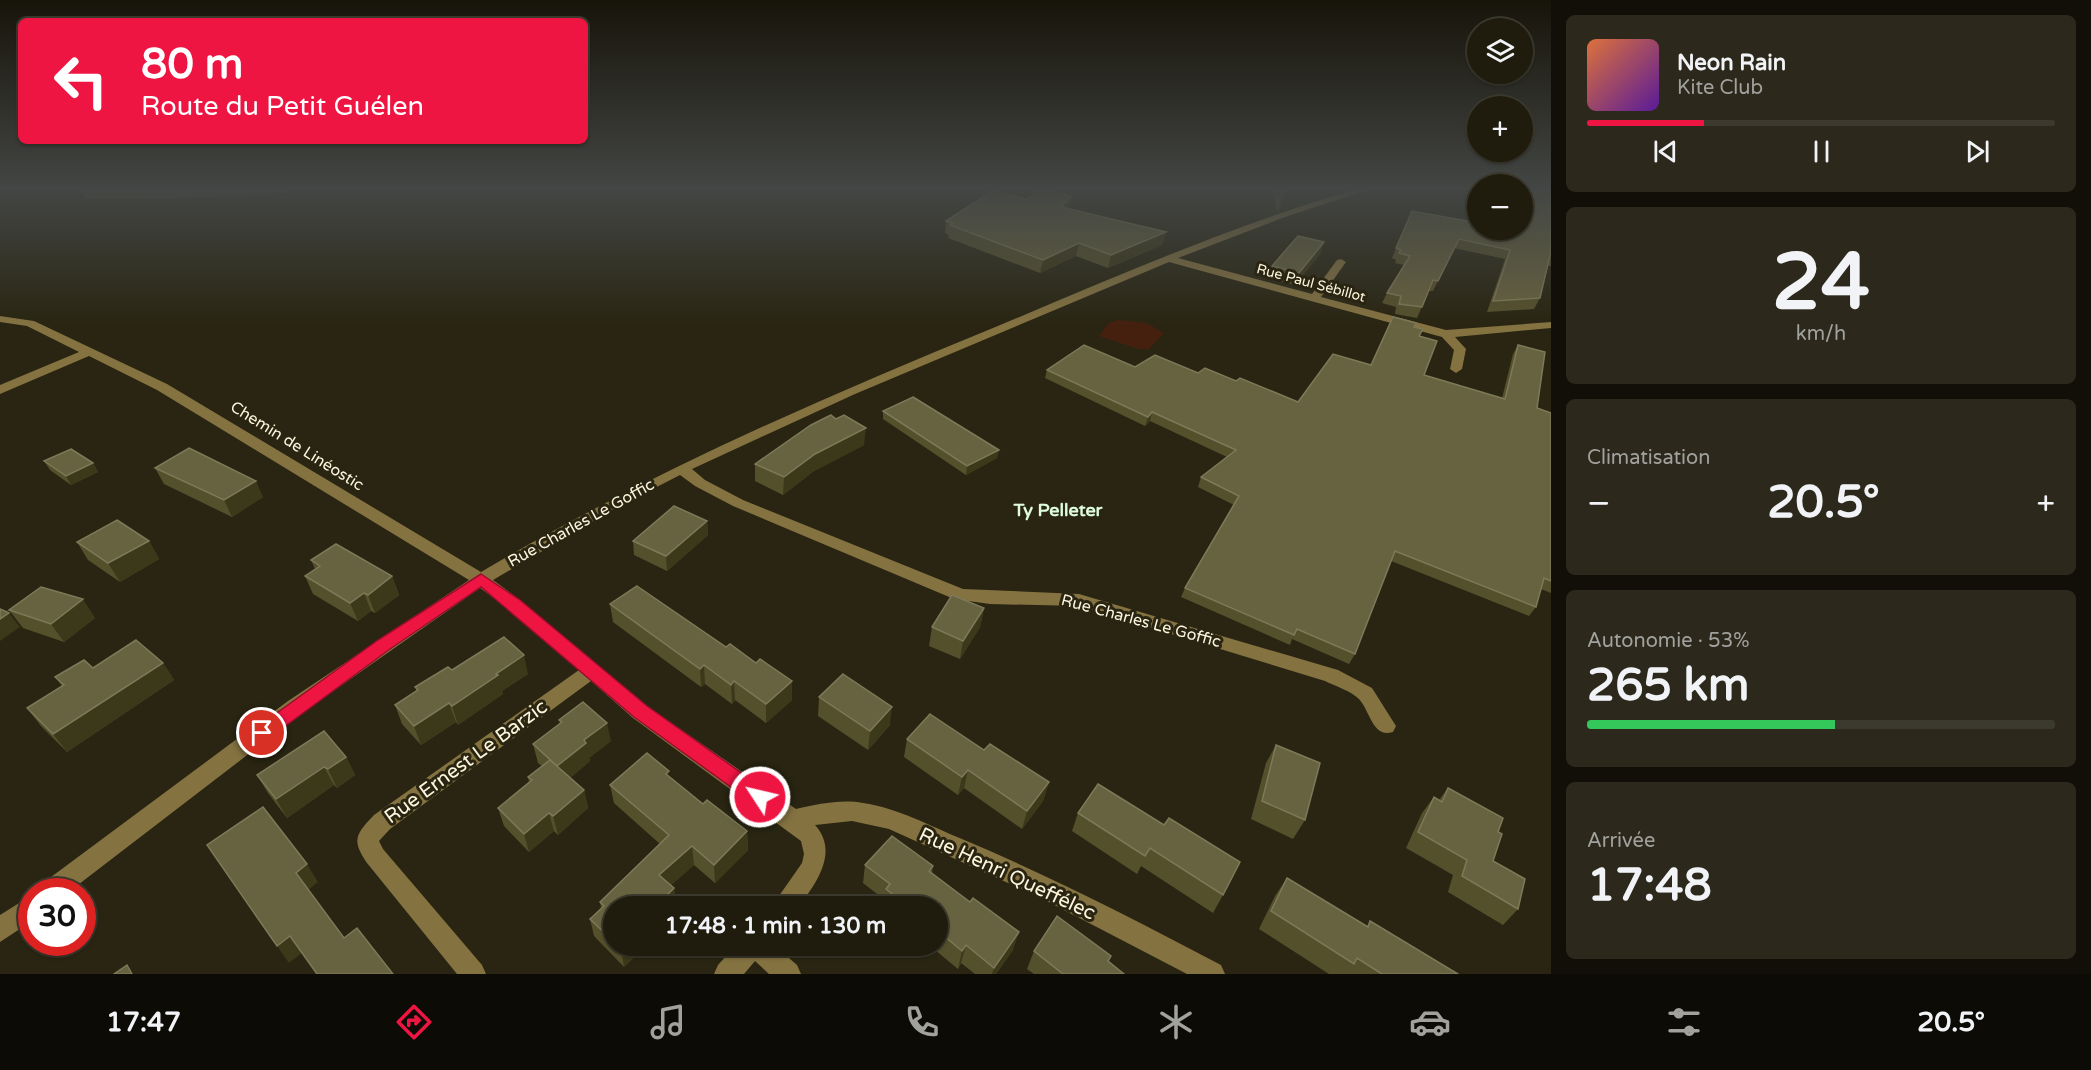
<!DOCTYPE html>
<html lang="fr">
<meta charset="utf-8">
<style>
body{margin:0;font-family:"Varela Round",sans-serif;background:#2c291c;color:#f1f3f6;height:100vh;display:flex;flex-direction:column;font-size:22px;white-space:nowrap}
*{box-sizing:border-box;margin:0}
p{font-size:20px;color:#a1a19e}
.icon{flex:none;width:33px;height:33px;fill:none;stroke:currentColor;stroke-width:2;stroke-linecap:round;stroke-linejoin:round}
.map{position:relative;flex:1;overflow:hidden}
.drawer{display:flex;flex-direction:column;gap:15px;padding:15px;background:#110f08;width:540px}
.drawer>*{flex:none}
.top-card{position:absolute;left:18px;top:18px;width:570px;height:126px;border-radius:9px;box-shadow:0 2px 4px #0004,0 0 0 2px #3c3a2e;background:#ef1543;color:#fff;overflow:hidden}
.buttons{position:absolute;left:1467px;top:18px;display:grid;gap:12px}
.buttons a{display:grid;place-items:center;width:66px;height:66px;border-radius:50%;background:#1f1c0e;box-shadow:0 2px 4px #0004,0 0 0 2px #3c3a2e;font-size:30px}
.speed{position:absolute;left:18px;top:878px;display:flex;gap:12px;font-size:30px;font-weight:700;text-align:center}
.speed>*{display:grid;place-content:center;width:78px;height:78px;border-radius:50%;background:#1f1c0e;box-shadow:0 2px 4px #0004,0 0 0 2px #3c3a2e;line-height:1}
.speed .limit{border:9px solid #d22;background:#fff;color:#111}
.pin{position:absolute;display:grid;place-items:center;width:51px;height:51px;color:#fff;margin:-26px;border:3px solid #fff;border-radius:50%;box-shadow:0 2px 6px #0007}
.me{position:absolute;width:66px;margin:-33px;rotate:305deg;stroke-linejoin:round;filter:drop-shadow(0 0 4px #0008)}
.turn{display:flex;align-items:center;gap:21px;height:126px;padding:0 24px;font-size:27px}
.turn .icon{width:78px;height:78px;stroke-width:2.5}
.turn b{display:block;font-size:42px;line-height:51px}
.big{font-size:45px;font-weight:700;line-height:1.1}
.drawer .widget{flex:1;display:flex;flex-direction:column;justify-content:center;gap:9px;min-width:0;padding:0 21px;border-radius:9px;background:#2c291c}
.drawer .dial{align-items:center;gap:0}
.dial b{font-size:78px;line-height:1}
.song{display:flex;align-items:center;gap:18px}
.cover{width:72px;height:72px;border-radius:9px;background:linear-gradient(135deg,hsl(20 70% 55%),hsl(270 70% 35%))}
.played{height:6px;border-radius:3px;background:linear-gradient(90deg,#ef1543 25%,#3c3a2e 25%)}
.keys{display:flex;justify-content:space-around;direction:ltr}
.heat{display:flex;justify-content:space-between;align-items:center;font-size:33px;direction:ltr}
.charge{height:9px;border-radius:4px;background:linear-gradient(90deg,#34c759 53%,#3c3a2e 0)}
.trip{position:absolute;left:603px;top:896px;width:345px;height:60px;border-radius:30px;background:#1f1c0e;box-shadow:0 2px 4px #0004,0 0 0 2px #3c3a2e;font-weight:700;line-height:60px;text-align:center}
.menu{display:flex;height:96px;justify-content:space-around;align-items:center;background:#0c0b06;color:#a1a19e}
.menu .icon{width:42px;height:42px}
.menu .current{color:#ef1543}
.menu b{font-size:27px;color:#f1f3f6}
main{display:flex;flex:1;min-height:0}
.map>svg:first-child{display:block}
.water{fill:#45200f}
.lines{fill:none;stroke-linecap:round;stroke-linejoin:round}
.minor{fill:#847241;fill-rule:evenodd}
.wall{fill:#55502c}
.shaded-wall{fill:#3c381a}
.building{fill:#67623f;stroke:#7e7958;stroke-width:1.5}
.route{fill:#ef1543;stroke:#9b0e2c;stroke-width:1.5}
.labels{text-anchor:middle;dominant-baseline:central;stroke-width:6;stroke-linejoin:round;paint-order:stroke}
.far-street-label{font-size:14px;fill:#fdf6dc;stroke:#292512}
.street-label{font-size:16px;fill:#fdf6dc;stroke:#292512}
.neighbourhood-label{font-size:18px;font-weight:bold;fill:#defde0;stroke:#292512}
.near-street-label{font-size:20px;fill:#fdf6dc;stroke:#292512}
</style>
<main>
<div class="map">
<svg width="1551" height="974" viewBox="0 0 1551 974">
<rect width="100%" height="100%" fill="#292512"/>
<polygon class="water" points="1119,320 1146,323 1164,333 1149,349 1138,349 1099,336 1109,323"/>
<g class="lines">
<g class="minor">
<path d="M1357 189H1370L1285 217 1178 258 1312 294 1337 260 1341 259 1346 262 1321 297 1446 330 1551 322V328L1455 337 1466 349 1462 369 1456 373 1450 369 1454 350 1442 337 1169 262 855 394 692 469 705 480 743 500 963 589 1079 594 1338 670 1372 688 1396 726 1393 732C1373 739 1370 711 1359 699 1351 691 1335 686 1325 681L1079 606 990 604 954 599 733 506 695 486 680 475 614 509 493 580 520 600 647 706 796 809C818 804 841 799 863 803 898 808 930 826 962 839 1050 876 1136 920 1221 965L1225 974H1187L1039 897 889 829 852 821 815 825C839 851 817 883 799 906H772L802 863 804 854 801 841 633 718 591 681 390 829 379 841 383 849 482 965 486 974H457L367 863C351 840 356 834 374 815L579 670 508 608 480 588 302 713 70 891H39L43 883 288 701 469 580 157 390 89 356 0 394V385L79 352 27 326 0 322V316L34 321 167 384 481 572C645 475 817 400 993 328 1113 278 1232 225 1357 189Z"/>
<polygon points="32,895 32,921 0,942 0,915"/>
<polygon points="736,945 774,945 797,965 801,974 769,974 755,961 744,974 714,974 718,965"/>
</g>
</g>
<g class="wall">
<polygon points="85,189 290,189 288,193 153,199 85,199 81,191"/>
<polygon points="1272,189 1286,189 1279,212 1277,212"/>
<polygon points="1476,189 1478,189 1478,203 1473,195"/>
<polygon points="1522,189 1551,189 1551,195 1526,190 1551,195 1551,266 1548,266 1540,298 1534,309 1487,312 1505,259 1454,248 1433,291 1429,291 1417,318 1395,314 1396,307 1382,303 1387,293 1404,265 1395,263 1396,260 1392,258 1412,211 1478,230 1522,230"/>
<polygon points="1072,196 1069,209 1166,232 1162,245 1108,268 1076,256 1040,273 948,238 949,235 945,233 946,221 1027,199"/>
<polygon points="1324,242 1320,254 1295,285 1268,278 1272,266"/>
<polygon points="1414,327 1419,336 1424,375 1502,398 1513,354 1518,345 1537,408 1551,413 1551,593 1541,589 1536,607 1529,616 1391,561 1355,654 1349,664 1292,639 1290,645 1181,597 1185,588 1234,505 1198,487 1201,477 1227,457 1150,421 1145,426 1045,378 1047,370 1135,367 1198,373 1236,381 1298,402 1371,365"/>
<polygon points="883,411 997,458 966,475 883,419"/>
<polygon points="864,445 814,471 783,495 755,481 755,464"/>
<polygon points="44,461 93,463 98,472 71,485 50,470"/>
<polygon points="155,468 263,497 232,517 164,484"/>
<polygon points="707,521 708,535 667,571 634,555 633,541"/>
<polygon points="149,541 159,559 120,582 88,560 77,542"/>
<polygon points="311,560 392,576 399,595 375,613 371,611 358,621 313,594 305,576 315,569"/>
<polygon points="610,604 726,647 792,681 792,700 766,723 735,700 732,704 705,684 701,687 613,622"/>
<polygon points="984,608 980,627 960,659 929,646 932,627"/>
<polygon points="9,610 95,618 64,642 23,628"/>
<polygon points="163,663 174,680 67,752 41,726 27,708 62,686 55,677 93,668"/>
<polygon points="452,670 528,674 502,691 503,694 458,725 456,722 421,745 402,724 395,705 417,691 415,687"/>
<polygon points="819,697 890,725 868,750 818,716"/>
<polygon points="559,720 611,741 589,758 590,761 570,778 584,790 588,808 558,835 554,831 529,852 504,826 498,808 529,782 528,777 542,766 538,763 533,744 560,724"/>
<polygon points="907,739 984,750 1049,782 1043,801 1022,829 964,788 958,795 904,757"/>
<polygon points="1276,745 1305,820 1293,839 1251,819 1266,763"/>
<polygon points="346,757 355,775 337,788 334,785 287,818 268,793 257,775"/>
<polygon points="670,777 703,804 747,831 748,850 715,883 694,865 671,885 674,888 676,906 614,906 614,945 646,945 624,967 594,936 590,919 601,908 600,902 660,844 614,803 610,785"/>
<polygon points="1098,784 1223,895 1213,913 1141,866 1137,874 1072,831 1078,813"/>
<polygon points="1448,788 1498,832 1493,861 1518,909 1503,925 1448,892 1453,875 1406,848 1422,813 1434,797 1439,800"/>
<polygon points="865,865 933,866 932,873 1013,950 996,974 975,974 961,963 958,969 929,945 938,945 938,906 884,906 885,900 863,883"/>
<polygon points="1287,878 1367,926 1370,921 1458,974 1329,974 1259,929 1275,896"/>
<polygon points="1034,951 1111,956 1108,961 1124,974 1034,974 1027,969"/>
</g>
<g class="shaded-wall">
<polygon points="1285,192 1279,212 1277,212 1284,193"/>
<polygon points="1072,196 1070,209 1059,220 1061,207"/>
<polygon points="1166,232 1162,245 1108,268 1111,255"/>
<polygon points="1324,242 1320,254 1295,285 1299,273"/>
<polygon points="1079,243 1076,256 1040,273 1043,260"/>
<polygon points="1152,412 1150,421 1145,426 1148,417"/>
<polygon points="866,428 864,445 814,471 783,495 784,477 815,454"/>
<polygon points="999,450 997,458 966,475 967,466"/>
<polygon points="93,463 98,472 71,485 66,476"/>
<polygon points="256,481 263,497 232,517 224,500"/>
<polygon points="707,521 708,535 667,571 666,556"/>
<polygon points="149,541 159,559 120,582 108,563"/>
<polygon points="392,576 399,595 375,613 368,595"/>
<polygon points="364,593 371,611 358,621 350,603"/>
<polygon points="83,599 95,618 64,642 51,624"/>
<polygon points="984,608 980,627 960,659 963,641"/>
<polygon points="9,613 20,627 0,641 0,619"/>
<polygon points="524,655 528,674 502,691 503,694 458,725 452,706 496,674"/>
<polygon points="163,663 174,680 67,752 53,734"/>
<polygon points="704,665 705,684 701,687 700,669"/>
<polygon points="734,681 735,700 732,704 731,685"/>
<polygon points="792,681 792,700 766,723 766,704"/>
<polygon points="449,703 456,722 421,745 414,726"/>
<polygon points="892,707 890,725 868,750 870,731"/>
<polygon points="607,723 611,741 589,758 590,761 562,785 557,766 584,740"/>
<polygon points="346,757 355,775 337,788 328,769"/>
<polygon points="324,767 334,785 287,818 276,799"/>
<polygon points="968,770 964,788 958,795 962,777"/>
<polygon points="1049,782 1043,801 1022,829 1027,811"/>
<polygon points="584,790 588,808 558,835 553,816"/>
<polygon points="549,813 554,831 529,852 524,834"/>
<polygon points="747,831 748,850 715,883 714,865"/>
<polygon points="692,846 694,865 662,893 659,875"/>
<polygon points="307,864 318,882 307,891 296,873"/>
<polygon points="674,888 676,906 662,906 661,901"/>
<polygon points="1019,932 1013,950 996,974 992,974 994,968"/>
<polygon points="290,936 302,953 289,963 277,946"/>
<polygon points="625,945 646,945 624,967 621,950"/>
<polygon points="966,945 961,963 958,969 962,951"/>
</g>
<g class="building">
<polygon points="85,189 201,189 150,191 81,191"/>
<polygon points="1042,189 1072,196 1061,207 1166,232 1111,255 1079,243 1043,260 950,225 953,223 946,221 992,191 1027,199"/>
<polygon points="1522,189 1551,195 1551,255 1550,255 1540,298 1493,301 1510,250 1459,239 1438,281 1433,280 1422,307 1399,304 1401,296 1387,293 1410,256 1399,253 1401,250 1396,248 1412,211 1478,223 1478,230 1522,230"/>
<polygon points="1298,236 1324,242 1299,273 1272,266"/>
<polygon points="1393,317 1416,323 1414,327 1423,329 1419,336 1437,341 1424,375 1505,399 1518,345 1545,352 1537,408 1551,413 1551,581 1544,578 1536,607 1395,551 1355,654 1297,629 1294,635 1185,588 1239,496 1201,477 1236,450 1152,412 1148,417 1047,370 1084,345 1135,367 1155,355 1198,373 1205,368 1236,381 1240,378 1298,402 1333,354 1371,365"/>
<polygon points="913,397 999,450 967,466 883,411"/>
<polygon points="831,415 836,419 844,415 866,428 815,454 784,477 755,464 811,425"/>
<polygon points="189,448 256,481 224,500 155,468"/>
<polygon points="71,449 93,463 66,476 44,461"/>
<polygon points="674,506 707,521 666,556 633,541"/>
<polygon points="117,520 149,541 108,563 77,542"/>
<polygon points="336,544 392,576 368,595 364,593 350,603 305,576 320,566 311,560"/>
<polygon points="637,586 726,647 730,644 756,663 760,659 792,681 766,704 734,681 731,685 704,665 700,669 610,604"/>
<polygon points="41,587 83,599 51,624 9,610"/>
<polygon points="952,595 984,608 963,641 932,627"/>
<polygon points="0,609 9,613 0,619"/>
<polygon points="504,637 524,655 496,674 498,675 452,706 449,703 414,726 395,705 418,690 415,687 448,667 452,670"/>
<polygon points="136,640 163,663 53,734 27,708 64,685 55,677 84,660 93,668"/>
<polygon points="843,674 892,707 870,731 819,697"/>
<polygon points="583,702 607,723 584,740 586,743 557,766 533,744 562,722 559,720"/>
<polygon points="930,714 984,750 990,744 1049,782 1027,811 968,770 962,777 907,739"/>
<polygon points="324,731 346,757 328,769 324,767 276,799 257,775"/>
<polygon points="1276,745 1320,763 1305,820 1262,801"/>
<polygon points="647,753 669,771 666,774 703,804 707,800 747,831 714,865 692,846 659,875 674,888 661,901 665,905 665,906 614,906 614,942 590,919 604,906 600,902 669,835 610,785"/>
<polygon points="550,760 584,790 553,816 549,813 524,834 498,808 532,780 528,777"/>
<polygon points="1098,784 1164,825 1169,818 1240,862 1223,895 1150,848 1145,856 1078,813"/>
<polygon points="1448,788 1503,818 1498,832 1502,834 1493,861 1525,879 1518,909 1462,876 1467,860 1418,832 1434,797 1442,802"/>
<polygon points="263,807 307,864 296,873 344,938 357,928 393,974 317,974 290,936 277,946 207,845"/>
<polygon points="892,836 933,866 929,871 970,902 973,898 1019,932 994,968 966,945 962,951 938,931 938,906 907,906 886,889 890,884 865,865"/>
<polygon points="1287,878 1368,927 1370,921 1458,974 1382,974 1357,958 1354,964 1271,911"/>
<polygon points="1057,916 1111,956 1108,961 1124,974 1063,974 1034,951"/>
<polygon points="616,945 625,945 621,950"/>
<polygon points="127,965 132,974 114,974"/>
</g>
<linearGradient id="sky" x2="0" y2="1"><stop stop-color="#17140a"/><stop offset="0.58" stop-color="#434644"/><stop offset="1" stop-color="#434644" stop-opacity="0"/></linearGradient>
<rect width="1551" height="325" fill="url(#sky)"/>
<polygon class="route" points="481,574 520,600 647,706 767,791 770,797 767,803 760,806 753,803 634,717 481,587 390,649 269,738 262,741 256,738 253,733 256,728 378,640"/>
<g class="labels">
<g class="far-street-label">
<text transform="translate(1311 283) rotate(15)">Rue Paul Sébillot</text>
</g>
<g class="street-label">
<text transform="translate(297 446) rotate(32)">Chemin de Linéostic</text>
<text transform="translate(581 523) rotate(-29)">Rue Charles Le Goffic</text>
<text transform="translate(1141 621) rotate(15)">Rue Charles Le Goffic</text>
</g>
<g class="neighbourhood-label">
<text x="1058" y="510">Ty Pelleter</text>
</g>
<g class="near-street-label">
<text transform="translate(466 762) rotate(-36)">Rue Ernest Le Barzic</text>
<text transform="translate(1007 874) rotate(25)">Rue Henri Queffélec</text>
</g>
</g>
</svg>
<div class="buttons">
<a><svg class="icon" aria-label="layers" viewBox="0 0 24 24"><path d="M12 4l9 5-9 5-9-5zM3 14l9 5 9-5"/></svg></a>
<a>+</a>
<a>−</a>
</div>
<div class="speed"><div class="limit">30</div></div>
<div class="pin" style="left:262px;top:733px;background:#d93025"><svg class="icon" aria-label="arrive" viewBox="0 0 24 24"><path d="M6 21V4h12l-3 4 3 4H6"/></svg></div>
<svg class="me" style="left:760px;top:797px" viewBox="-20 -20 40 40"><circle r="17" fill="#ef1543" stroke="#fff" stroke-width="3"/><path d="M0-11L8 9 0 5-8 9z" fill="#fff"/></svg>
<div class="trip">17:48 · 1 min · 130 m</div>
<div class="top-card">
<div class="turn"><svg class="icon" aria-label="left" viewBox="0 0 24 24"><path d="M17 20v-9H6M10 6l-5 5 5 5"/></svg><div><b>80 m</b>Route du Petit Guélen</div></div>
</div>
</div>
<section class="drawer">
<div class="widget">
<div class="song"><i class="cover"></i><div><b>Neon Rain</b><p>Kite Club</p></div></div>
<div class="played"></div>
<div class="keys"><svg class="icon" aria-label="previous" viewBox="0 0 24 24"><path d="M18 5L8 12l10 7zM5 5v14"/></svg><svg class="icon" aria-label="pause" viewBox="0 0 24 24"><path d="M8 5v14M16 5v14"/></svg><svg class="icon" aria-label="next" viewBox="0 0 24 24"><path d="M6 5l10 7-10 7zM19 5v14"/></svg></div>
</div>
<div class="widget dial"><b>24</b><p>km/h</p></div>
<div class="widget"><p>Climatisation</p>
<div class="heat"><a>−</a><b class="big">20.5°</b><a>+</a></div>
</div>
<div class="widget"><p>Autonomie · 53%</p><b class="big">265 km</b><div class="charge"></div></div>
<div class="widget"><p>Arrivée</p><b class="big">17:48</b></div>
</section>
</main>
<nav class="menu">
<b>17:47</b>
<svg class="icon current" aria-label="directions" viewBox="0 0 24 24"><path d="M12 3l9 9-9 9-9-9zM9 14v-3h6M13 9l2 2-2 2"/></svg>
<svg class="icon" aria-label="music" viewBox="0 0 24 24"><path d="M9 18V5l10-2v13"/><circle cx="6" cy="18" r="3"/><circle cx="16" cy="16" r="3"/></svg>
<svg class="icon" aria-label="phone" viewBox="0 0 24 24"><path d="M5 4h4l2 5-3 2q2 4 5 5l2-3 5 2v4C11 20 4 13 5 4z"/></svg>
<svg class="icon" aria-label="climate" viewBox="0 0 24 24"><path d="M12 3v18M4 7l16 10M4 17L20 7"/></svg>
<svg class="icon" aria-label="car" viewBox="0 0 24 24"><path d="M5 17H2v-5l4-1 3-4h7l3 4 3 1v5h-3M9 17h6M6 11h13"/><circle cx="7" cy="17" r="2"/><circle cx="17" cy="17" r="2"/></svg>
<svg class="icon" aria-label="filters" viewBox="0 0 24 24"><path d="M4 7h16M4 17h16"/><circle cx="9" cy="7" r="2"/><circle cx="15" cy="17" r="2"/></svg>
<b>20.5°</b>
</nav>
